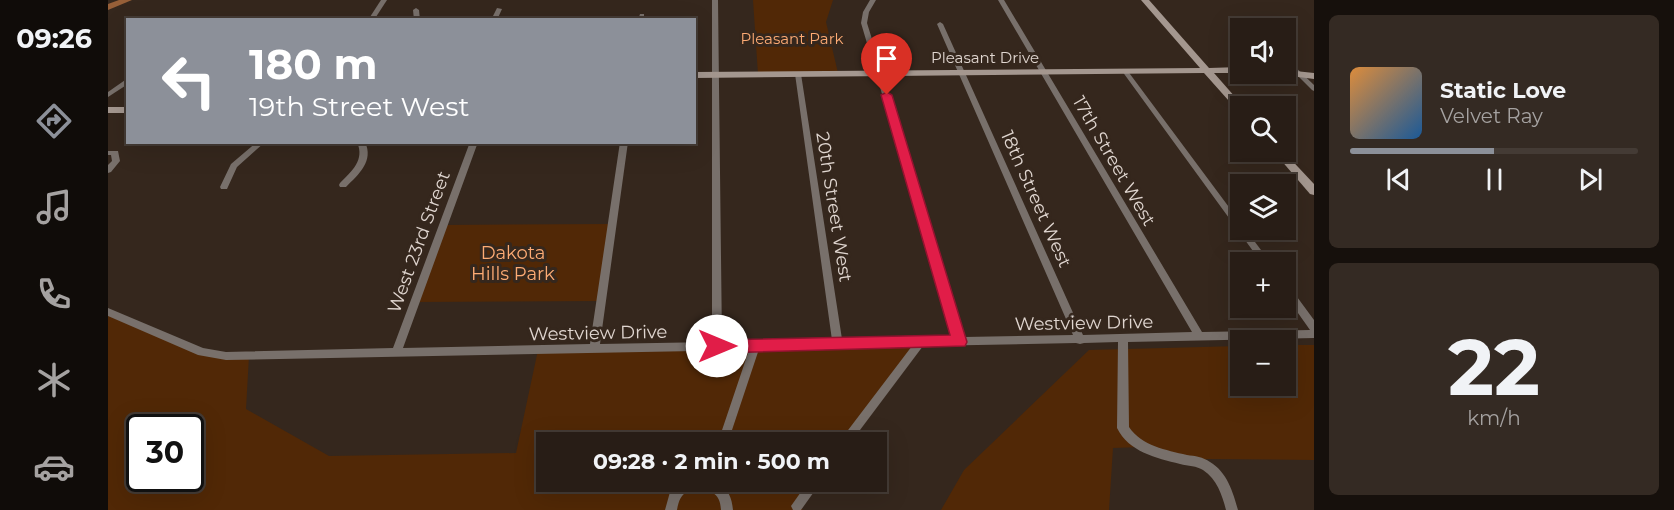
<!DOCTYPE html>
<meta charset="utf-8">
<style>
body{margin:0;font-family:Montserrat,sans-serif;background:#342a23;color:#f1f3f6;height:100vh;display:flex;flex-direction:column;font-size:22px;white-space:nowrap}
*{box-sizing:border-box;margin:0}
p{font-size:20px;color:#a5a2a1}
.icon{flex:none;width:33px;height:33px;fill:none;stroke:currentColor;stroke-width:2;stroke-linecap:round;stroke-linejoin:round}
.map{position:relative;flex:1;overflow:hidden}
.side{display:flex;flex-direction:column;gap:15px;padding:15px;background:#16100c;width:360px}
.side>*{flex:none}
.top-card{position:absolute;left:18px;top:18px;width:570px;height:126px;border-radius:0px;box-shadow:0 6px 24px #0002,0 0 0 2px #443b35;background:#8c9099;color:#fff;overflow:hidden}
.buttons{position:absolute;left:1122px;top:18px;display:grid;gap:12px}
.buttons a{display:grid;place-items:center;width:66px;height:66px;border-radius:0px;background:#281d16;box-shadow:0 6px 24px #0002,0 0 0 2px #443b35;font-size:30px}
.speed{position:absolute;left:18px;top:414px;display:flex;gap:12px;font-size:30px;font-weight:700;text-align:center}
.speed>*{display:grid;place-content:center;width:78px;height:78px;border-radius:50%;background:#281d16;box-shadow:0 6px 24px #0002,0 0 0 2px #443b35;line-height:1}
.speed .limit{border:3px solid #111;border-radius:9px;background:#fff;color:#111}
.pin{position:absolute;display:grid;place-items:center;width:51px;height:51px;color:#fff;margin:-62px -26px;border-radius:50% 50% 50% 0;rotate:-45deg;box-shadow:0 0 6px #0007}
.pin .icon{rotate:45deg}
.me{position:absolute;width:66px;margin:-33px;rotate:90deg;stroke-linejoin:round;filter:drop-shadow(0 0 4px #0008)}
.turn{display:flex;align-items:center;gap:21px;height:126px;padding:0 24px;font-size:27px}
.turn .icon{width:78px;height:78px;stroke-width:2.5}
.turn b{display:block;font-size:42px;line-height:51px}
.side .tile{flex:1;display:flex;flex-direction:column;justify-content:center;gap:9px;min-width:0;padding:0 21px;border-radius:9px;background:#342a23}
.side .dial{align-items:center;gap:0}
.dial b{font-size:78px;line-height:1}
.song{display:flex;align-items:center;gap:18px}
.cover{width:72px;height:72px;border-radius:9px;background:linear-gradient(135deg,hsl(30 70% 55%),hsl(210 70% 35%))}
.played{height:6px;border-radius:3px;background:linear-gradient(90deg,#8c9099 50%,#443b35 50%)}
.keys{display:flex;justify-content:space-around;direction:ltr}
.trip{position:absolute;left:428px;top:432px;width:351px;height:60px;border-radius:0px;background:#281d16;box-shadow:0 6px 24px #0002,0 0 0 2px #443b35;font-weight:700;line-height:60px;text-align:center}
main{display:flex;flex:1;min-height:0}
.menu{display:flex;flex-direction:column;width:108px;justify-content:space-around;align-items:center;background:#100c09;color:#a5a2a1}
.menu .icon{width:42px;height:42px}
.menu .current{color:#8c9099}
.menu b{font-size:27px;color:#f1f3f6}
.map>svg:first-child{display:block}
.green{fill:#512806;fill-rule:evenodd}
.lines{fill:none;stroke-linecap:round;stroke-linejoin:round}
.river{fill:#965f38;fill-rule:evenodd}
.street{fill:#78706b;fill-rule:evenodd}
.secondary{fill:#a4978f;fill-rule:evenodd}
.route{fill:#e11d48;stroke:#92132f;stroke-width:1.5}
.labels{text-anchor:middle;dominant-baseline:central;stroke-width:6;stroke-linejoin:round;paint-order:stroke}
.far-park-label{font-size:15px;fill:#fdab74;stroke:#35271d}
.far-street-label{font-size:15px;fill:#e0d6d0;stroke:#35271d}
.street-label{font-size:18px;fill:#e0d6d0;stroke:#35271d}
.park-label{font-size:18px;fill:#fdab74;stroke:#35271d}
</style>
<main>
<nav class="menu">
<b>09:26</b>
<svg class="icon current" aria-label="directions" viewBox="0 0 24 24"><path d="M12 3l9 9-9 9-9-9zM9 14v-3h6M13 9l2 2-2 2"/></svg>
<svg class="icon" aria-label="music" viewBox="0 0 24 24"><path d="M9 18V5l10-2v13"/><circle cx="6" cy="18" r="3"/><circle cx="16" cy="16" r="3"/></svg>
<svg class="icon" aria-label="phone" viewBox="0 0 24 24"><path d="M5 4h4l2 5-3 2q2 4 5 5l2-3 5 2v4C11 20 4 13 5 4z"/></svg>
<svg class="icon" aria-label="climate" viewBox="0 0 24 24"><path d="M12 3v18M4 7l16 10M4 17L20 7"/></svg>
<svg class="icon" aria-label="car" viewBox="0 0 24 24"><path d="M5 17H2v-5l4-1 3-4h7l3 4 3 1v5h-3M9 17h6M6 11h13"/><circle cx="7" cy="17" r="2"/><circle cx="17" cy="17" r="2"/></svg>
</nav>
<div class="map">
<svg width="1206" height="510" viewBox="0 0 1206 510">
<rect width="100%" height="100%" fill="#35271d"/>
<g class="green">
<polygon points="645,0 725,0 718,22 730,73 650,74"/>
<polygon points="504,224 494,301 306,302 335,225"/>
<path d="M0 312 94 352 141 356 138 409 221 456 408 453 430 350 812 343 737 442H438V482H707L689 505 695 510H0ZM32 428H82V478H32Z"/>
<polygon points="1178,345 1206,345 1206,460 1098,459 1096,464 1033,447 1005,448 1001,510 833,510 856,470 981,350 1132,346 1132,386 1178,386"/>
</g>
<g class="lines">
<polygon class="river" points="11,0 24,0 0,10 0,4"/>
<g class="street">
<polygon points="273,0 279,0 266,20 260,20"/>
<path d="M604 0H610L614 342 724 340 687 74 690 72 693 74 734 339 846 337 753 23 755 12 762 0H768L761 12 759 23 856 337 965 335 829 24 832 22 835 24 975 335 1084 332 890 0H896L1094 332 1202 330 1178 296V285L1181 286 1206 320V338L1020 342 1021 427C1034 446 1058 450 1079 455 1087 456 1095 457 1102 462 1119 472 1125 492 1130 510H1118C1114 495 1109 479 1095 470 1089 466 1080 466 1072 464 1048 458 1021 452 1009 428L1010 342 976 343 972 344 968 343 815 346 743 442H731L804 346 651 349 620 442H610L641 350 118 360 90 355 0 316V308L95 348 118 352 285 348 362 142H370L295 348 482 344 512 142H520L492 344 604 342Z"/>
<polygon points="308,8 311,10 312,20 306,20 305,10"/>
<polygon points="389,8 394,9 389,20 383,20"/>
<polygon points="532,14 536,14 536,20 530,20"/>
<polygon points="1138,17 1142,17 1151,28 1145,28 1137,18"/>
<polygon points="1178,59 1180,60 1206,85 1206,91 1204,90 1178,64"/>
<polygon points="1017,69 1019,70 1132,222 1132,230 1138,230 1162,262 1153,262 1014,71"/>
<polygon points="20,78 20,84 0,97 0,92"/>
<polygon points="149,142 157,142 129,167 119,189 113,189 112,187 123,164"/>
<path d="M249 142H257C266 161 251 174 238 187H232L231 185 232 183C244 171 257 160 249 142Z"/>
<polygon points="0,151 10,151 12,161 3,172 0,173 0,165 4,161 3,155 0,155"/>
<path d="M570 482H589C581 495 573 488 569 510H557L562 492Z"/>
<path d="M594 482H611C620 489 624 498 625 510H613C612 490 601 495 594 482Z"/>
<polygon points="700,482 713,482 693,510 685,510 683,506"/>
</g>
<g class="secondary">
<polygon points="1033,0 1041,0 1101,68 1132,67 1132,73 1106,73 1135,106 1132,106 1132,111 1129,110 1096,73 586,78 586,72 1092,68"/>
<polygon points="1178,70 1206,73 1206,79 1175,75 1174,74 1178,74"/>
<rect x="0" y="107" width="20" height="6"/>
<polygon points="1166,152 1176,152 1206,184 1206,195 1202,194"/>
</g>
</g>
<polygon class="route" points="779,92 784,95 859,342 857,346 609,353 603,351 601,346 603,342 609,340 842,335 773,95"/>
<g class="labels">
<g class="far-park-label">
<text x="684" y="38">Pleasant Park</text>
</g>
<g class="far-street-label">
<text x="877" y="57">Pleasant Drive</text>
</g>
<g class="street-label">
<text transform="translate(1006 161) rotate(60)">17th Street West</text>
<text transform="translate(928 199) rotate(66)">18th Street West</text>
<text transform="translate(726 207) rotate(81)">20th Street West</text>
<text transform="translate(311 242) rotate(-70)">West 23rd Street</text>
<text transform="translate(976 323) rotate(-1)">Westview Drive</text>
<text transform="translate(490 333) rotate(-1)">Westview Drive</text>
</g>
<g class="park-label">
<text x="405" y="253">Dakota<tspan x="405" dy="21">Hills Park</tspan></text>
</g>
</g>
</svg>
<div class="buttons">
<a><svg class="icon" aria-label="sound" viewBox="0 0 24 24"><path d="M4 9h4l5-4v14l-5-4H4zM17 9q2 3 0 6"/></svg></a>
<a><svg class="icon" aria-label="search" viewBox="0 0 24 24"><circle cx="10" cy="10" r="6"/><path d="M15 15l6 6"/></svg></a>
<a><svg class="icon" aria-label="layers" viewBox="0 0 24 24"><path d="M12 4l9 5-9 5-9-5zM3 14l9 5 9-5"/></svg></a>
<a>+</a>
<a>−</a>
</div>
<div class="speed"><div class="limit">30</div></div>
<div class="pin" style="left:779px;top:95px;background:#d93025"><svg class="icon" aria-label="arrive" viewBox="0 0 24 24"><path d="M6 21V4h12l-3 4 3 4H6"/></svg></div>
<svg class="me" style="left:609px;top:346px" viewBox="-20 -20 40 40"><circle r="19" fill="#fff"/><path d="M0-13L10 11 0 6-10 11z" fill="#e11d48"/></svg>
<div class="trip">09:28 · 2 min · 500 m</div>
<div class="top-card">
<div class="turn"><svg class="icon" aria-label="left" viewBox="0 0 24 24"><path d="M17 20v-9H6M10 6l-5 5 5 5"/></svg><div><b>180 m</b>19th Street West</div></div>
</div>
</div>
<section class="side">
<div class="tile">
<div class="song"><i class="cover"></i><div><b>Static Love</b><p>Velvet Ray</p></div></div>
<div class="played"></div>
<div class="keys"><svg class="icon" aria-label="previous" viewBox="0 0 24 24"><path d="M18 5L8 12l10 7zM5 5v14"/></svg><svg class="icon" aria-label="pause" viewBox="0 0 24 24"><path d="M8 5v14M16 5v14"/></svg><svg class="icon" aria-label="next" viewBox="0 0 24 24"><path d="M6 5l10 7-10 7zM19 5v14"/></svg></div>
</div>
<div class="tile dial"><b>22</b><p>km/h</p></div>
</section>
</main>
